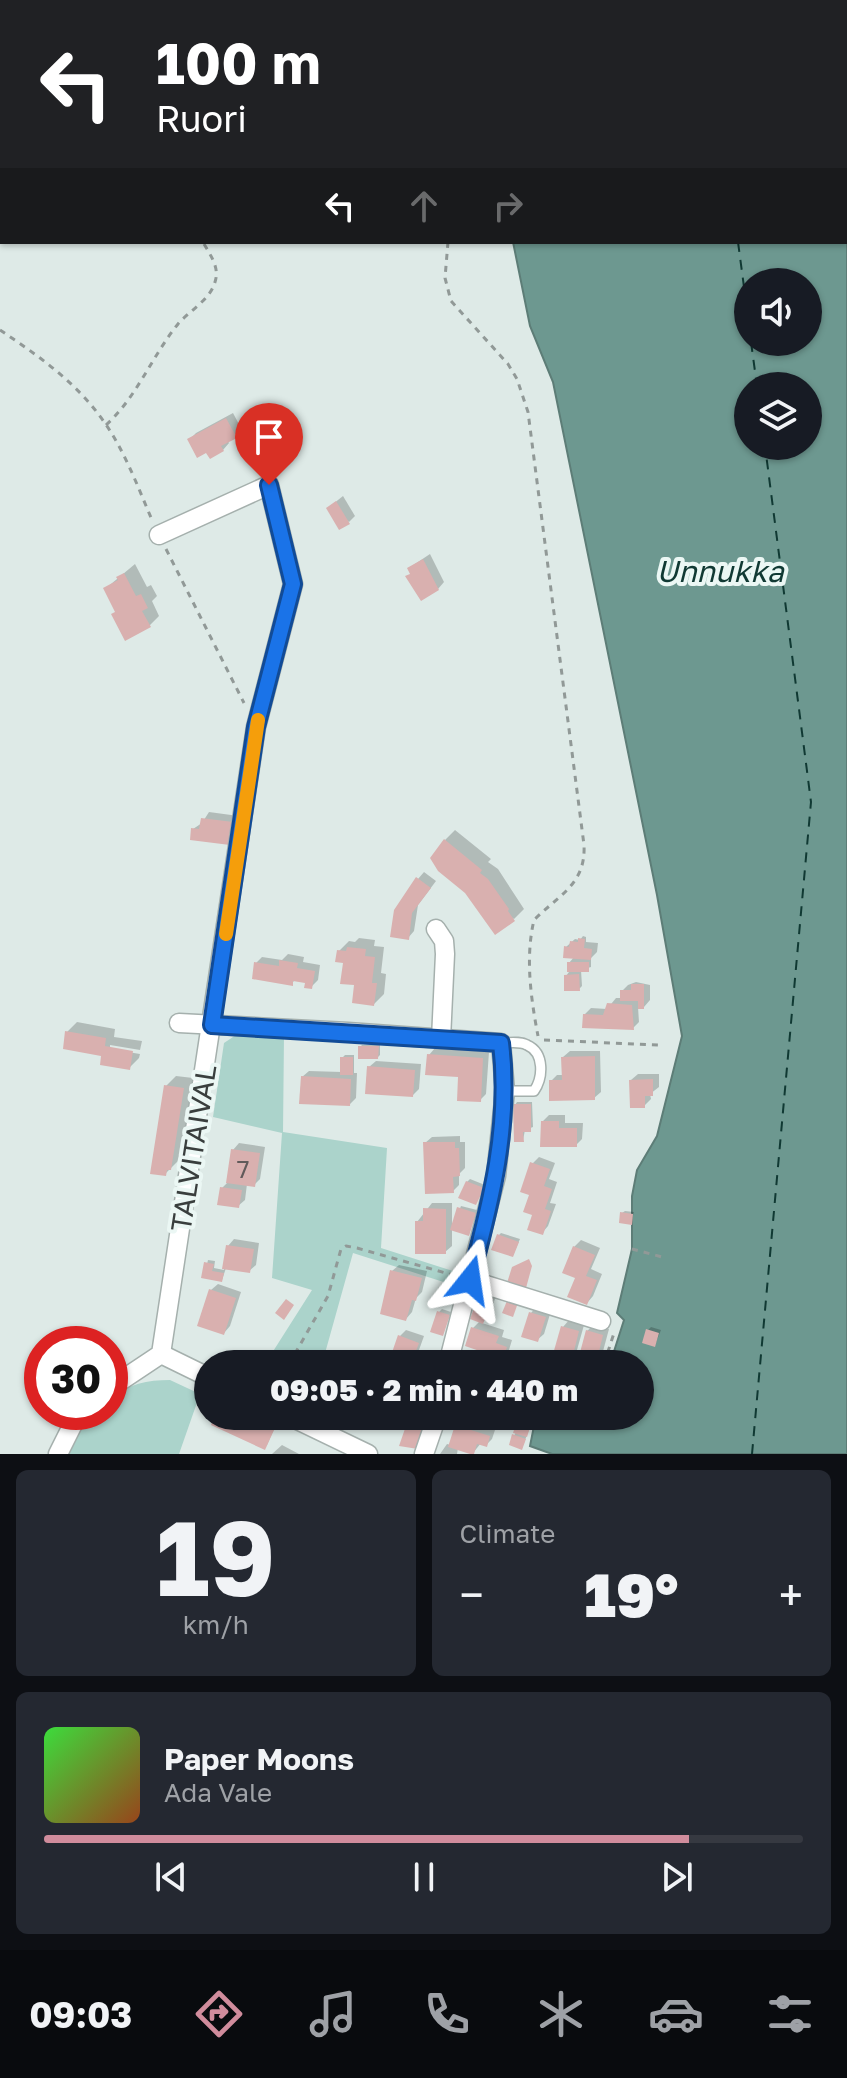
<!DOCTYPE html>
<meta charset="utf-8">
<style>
body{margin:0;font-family:"Golos Text",sans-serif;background:#242831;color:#f1f3f6;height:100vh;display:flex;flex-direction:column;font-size:30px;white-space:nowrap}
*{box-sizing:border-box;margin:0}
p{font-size:26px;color:#9ea1a6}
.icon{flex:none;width:44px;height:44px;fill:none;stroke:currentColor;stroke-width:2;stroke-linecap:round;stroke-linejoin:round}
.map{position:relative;height:1454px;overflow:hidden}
.drawer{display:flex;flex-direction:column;gap:16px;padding:16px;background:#0d0f14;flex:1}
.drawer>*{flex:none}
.banner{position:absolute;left:0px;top:0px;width:848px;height:244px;box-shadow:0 2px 6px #0004;background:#202124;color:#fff;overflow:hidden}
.fabs{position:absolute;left:734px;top:268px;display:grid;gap:16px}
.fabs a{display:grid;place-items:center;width:88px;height:88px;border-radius:50%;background:#171b24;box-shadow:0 2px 6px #0004;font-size:40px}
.speed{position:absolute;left:24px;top:1326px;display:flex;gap:16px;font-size:40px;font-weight:700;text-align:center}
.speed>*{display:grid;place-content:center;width:104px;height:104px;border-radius:50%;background:#171b24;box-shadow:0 2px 6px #0004;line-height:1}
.speed .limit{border:12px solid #d22;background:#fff;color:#111}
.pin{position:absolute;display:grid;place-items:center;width:68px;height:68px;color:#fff;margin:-82px -34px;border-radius:50% 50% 50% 0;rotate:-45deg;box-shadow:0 0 8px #0007}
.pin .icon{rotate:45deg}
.me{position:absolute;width:88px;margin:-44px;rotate:15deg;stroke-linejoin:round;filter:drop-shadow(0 0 6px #0008)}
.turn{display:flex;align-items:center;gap:28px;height:168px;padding:0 24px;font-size:36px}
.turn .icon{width:104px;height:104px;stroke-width:2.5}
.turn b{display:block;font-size:56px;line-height:68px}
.lanes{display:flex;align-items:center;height:76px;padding:0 24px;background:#0003;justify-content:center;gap:40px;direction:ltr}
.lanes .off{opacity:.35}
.big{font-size:60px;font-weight:800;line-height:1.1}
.drawer .widget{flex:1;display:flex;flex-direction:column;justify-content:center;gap:12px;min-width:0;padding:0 28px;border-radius:12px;background:#242831}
.drawer .dial{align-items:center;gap:0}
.dial b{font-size:104px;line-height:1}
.song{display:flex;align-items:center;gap:24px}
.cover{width:96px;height:96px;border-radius:12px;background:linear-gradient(135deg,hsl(120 70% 55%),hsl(20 70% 35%))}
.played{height:8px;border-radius:4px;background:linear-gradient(90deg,#d08c9c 85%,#363941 85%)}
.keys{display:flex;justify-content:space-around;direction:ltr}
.heat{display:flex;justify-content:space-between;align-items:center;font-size:44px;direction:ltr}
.drawer .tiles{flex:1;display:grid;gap:16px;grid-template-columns:1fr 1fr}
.widget:last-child{grid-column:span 2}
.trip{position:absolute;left:194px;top:1350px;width:460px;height:80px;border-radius:40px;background:#171b24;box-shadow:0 2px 6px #0004;font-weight:800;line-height:80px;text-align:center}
.menu{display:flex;height:128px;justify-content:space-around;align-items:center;background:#090b0e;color:#9ea1a6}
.menu .icon{width:56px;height:56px}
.menu .selected{color:#d08c9c}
.menu b{font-size:36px;color:#f1f3f6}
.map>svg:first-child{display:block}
.green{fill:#abd3cb}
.water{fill:#6d9890;stroke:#5d7d77;stroke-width:2;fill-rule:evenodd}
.shadow{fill:#0003}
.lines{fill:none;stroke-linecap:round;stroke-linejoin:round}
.ferry{stroke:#103933;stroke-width:2;stroke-dasharray:10 8;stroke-linecap:butt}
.building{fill:#d9b0af}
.service-casing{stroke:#a5b0ad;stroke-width:12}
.minor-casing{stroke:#a5b0ad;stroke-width:21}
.path{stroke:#919997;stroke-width:3;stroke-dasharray:6 6;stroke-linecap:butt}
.service{stroke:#fff;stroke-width:9}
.minor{stroke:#fff;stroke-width:18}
.route-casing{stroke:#114b97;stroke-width:20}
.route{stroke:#1a73e8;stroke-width:14}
.slow{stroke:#f59e0b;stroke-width:14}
.labels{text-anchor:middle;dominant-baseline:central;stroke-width:8;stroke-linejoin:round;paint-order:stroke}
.number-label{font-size:24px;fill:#615a5a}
.street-label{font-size:28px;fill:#393e3d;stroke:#ebf7f4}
.water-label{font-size:30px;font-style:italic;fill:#103933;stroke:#ebf7f4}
</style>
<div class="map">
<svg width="847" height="1454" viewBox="0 0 847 1454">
<rect width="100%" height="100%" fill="#deeae7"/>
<g class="green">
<polygon points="236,1035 284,1035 283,1132 387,1148 381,1248 459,1273 456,1286 353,1253 322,1364 265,1364 312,1290 272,1278 282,1133 213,1117 224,1043"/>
<path d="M170 1380 200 1394 179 1454H69L75 1437 91 1412H110V1398C129 1384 147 1380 170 1380Z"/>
</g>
<path class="water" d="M485 0H847V1454H552L530 1446 536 1416H640V1364H610L624 1320 617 1313 632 1249V1196L637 1170 657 1136 682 1036 657 895 553 382 530 326 513 242H846V2ZM748 282H808V342H748ZM748 386H808V446H748Z"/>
<g class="shadow">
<polygon points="233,413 242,430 227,440 229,443 223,450 189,440 196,433"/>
<polygon points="343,496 355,516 349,522 328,508"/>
<polygon points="430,554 444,582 438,589 411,573 409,568"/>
<polygon points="135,564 147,587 151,585 157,596 152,601 159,616 149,626 117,611 105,589"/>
<polygon points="209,812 246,817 192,838 193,829 202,823"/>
<polygon points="455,830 491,859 488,862 498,869 524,909 514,919 467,892 445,840"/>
<polygon points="424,872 436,881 418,905 414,931 408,938 392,935 418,879"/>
<polygon points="583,936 586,937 586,942 598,943 597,952 591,958 591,967 581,970 582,986 579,989 566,976 569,972 569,963 574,957 566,947 575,939 580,940"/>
<polygon points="359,938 375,940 374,946 384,947 381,973 386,974 384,994 374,1004 356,983 339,951 349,941 355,942"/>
<polygon points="288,954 304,957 303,962 320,965 318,980 311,987 307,981 296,979 292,983 256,963 262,957 282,960"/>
<polygon points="636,982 650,985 650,1000 644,1007 638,1007 639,1022 633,1028 584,1015 591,1008 607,1009 616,998 622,998 622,991 628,985"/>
<polygon points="77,1022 115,1029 114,1037 142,1041 140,1050 110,1045 110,1049 140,1054 139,1058 129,1068 104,1054 67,1032"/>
<polygon points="362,1045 380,1045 380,1055 378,1057 360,1047"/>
<polygon points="435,1048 489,1052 486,1094 480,1100 460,1075 429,1055"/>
<polygon points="570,1051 600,1051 601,1092 594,1098 551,1081 557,1075 564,1075 563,1057"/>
<polygon points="345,1055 354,1055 354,1073 357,1073 356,1098 350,1104 302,1077 309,1071 342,1072 342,1058"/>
<polygon points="376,1061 421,1064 419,1089 413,1095 369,1067"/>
<polygon points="638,1074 659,1074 659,1087 650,1094 651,1099 644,1106 631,1080"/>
<polygon points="176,1076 193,1078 181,1158 165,1174 166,1086"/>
<polygon points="517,1102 532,1102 533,1127 525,1130 523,1140 515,1105"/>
<polygon points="549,1115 565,1115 565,1123 583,1123 582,1139 576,1145 543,1121"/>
<polygon points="460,1136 460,1142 465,1142 465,1168 459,1174 459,1185 453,1191 425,1143 432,1137"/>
<polygon points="239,1143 265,1147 260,1179 254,1185 247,1184 245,1200 238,1206 222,1188 229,1181 233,1150"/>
<polygon points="539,1157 555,1163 549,1179 557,1182 550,1203 556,1204 548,1226 542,1233 532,1194 532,1164"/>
<polygon points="470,1179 485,1185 476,1203 467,1182"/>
<polygon points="432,1203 452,1203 452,1228 461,1206 477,1210 469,1234 452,1229 452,1246 445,1252 417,1222"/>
<polygon points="625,1211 634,1212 631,1222 622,1213"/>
<polygon points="501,1233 520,1239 513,1255 499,1235"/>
<polygon points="234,1239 259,1243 256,1265 249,1271 226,1268 222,1280 204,1277 208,1260 215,1261 214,1268 224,1270 228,1246"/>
<polygon points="581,1240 600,1248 591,1269 602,1274 593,1296 587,1303 578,1277 574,1247"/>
<polygon points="399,1265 427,1271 422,1292 416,1298 412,1312 406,1319 392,1271"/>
<polygon points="218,1284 241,1292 230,1326 224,1333 211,1290"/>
<polygon points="499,1288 489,1315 482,1323 504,1330 502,1337 512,1340 509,1350 502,1356 473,1328 480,1321 483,1290"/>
<polygon points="537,1306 551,1311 544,1334 537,1340 531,1313"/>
<polygon points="442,1309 451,1312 442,1334 439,1312"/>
<polygon points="569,1320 584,1325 577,1350 571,1356 563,1327"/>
<polygon points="594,1325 609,1329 602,1355 595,1362 587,1331"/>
<polygon points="651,1327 661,1330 655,1345 648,1330"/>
<polygon points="406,1330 424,1336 414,1364 390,1364 400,1336"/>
<polygon points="481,1359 497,1364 476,1364"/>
<polygon points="217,1416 251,1416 275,1427 267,1445"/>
<polygon points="521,1416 533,1416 529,1421 532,1422 522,1448 514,1436 523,1417"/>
<polygon points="463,1420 495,1430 492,1439 486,1445 481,1443 473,1453 458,1448 457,1454 440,1454 447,1444 451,1445 457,1426"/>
<polygon points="282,1445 299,1454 272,1454"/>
</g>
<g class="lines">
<g class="ferry">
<polyline points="707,0 707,2"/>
<polyline points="738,242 748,317"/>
<polyline points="751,342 757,386"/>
<polyline points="752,1454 811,802 765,446"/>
</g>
</g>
<g class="building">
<polygon points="226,418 237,438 221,446 224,451 210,459 206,453 197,458 187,439"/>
<polygon points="336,501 350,524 339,530 326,508"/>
<polygon points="423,559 439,590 421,601 405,576 410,574 407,568"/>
<polygon points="124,573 136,596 141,594 148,608 142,611 151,627 125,641 111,614 115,612 103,588 118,580 116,577"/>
<polygon points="201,818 241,823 238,846 190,840 191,828 199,829"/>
<polygon points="444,839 482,870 480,873 488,879 509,909 508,911 515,921 495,935 465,893 438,871 430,858"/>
<polygon points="416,877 431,888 412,913 409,940 390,937 394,910"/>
<polygon points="578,938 585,939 584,948 592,949 591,960 563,958 564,946 569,947 570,941 578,942"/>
<polygon points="347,947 366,949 365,956 375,957 372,983 377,983 374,1006 352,1003 354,985 340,984 343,963 335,962 337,950 346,951"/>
<polygon points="279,960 298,963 297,968 315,971 312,989 304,988 305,983 293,981 293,986 252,979 254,962 279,966"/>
<rect x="567" y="962" width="22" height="10"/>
<polygon points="579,974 580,991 564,991 564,975"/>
<polygon points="631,984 644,984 644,1009 638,1009 638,1001 620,1001 620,990 631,990"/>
<polygon points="607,1003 632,1005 634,1030 582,1028 583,1014 603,1015"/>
<polygon points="65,1031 106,1038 105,1046 133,1051 130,1070 100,1065 101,1056 63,1049"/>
<polygon points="358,1046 379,1046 378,1059 358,1059"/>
<polygon points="427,1054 483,1058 481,1102 457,1101 458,1077 425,1075"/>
<polygon points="595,1056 595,1100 549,1101 549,1080 562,1080 561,1057"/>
<rect x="340" y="1057" width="13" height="18"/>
<polygon points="367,1066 415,1070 413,1097 365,1094"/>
<polygon points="301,1076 351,1079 350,1106 299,1104"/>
<polygon points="653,1079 653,1096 645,1096 645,1108 630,1108 629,1080"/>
<polygon points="164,1085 184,1088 171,1170 167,1170 166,1176 150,1174"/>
<polygon points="513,1104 531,1104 531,1132 523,1132 524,1142 514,1142"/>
<polygon points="541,1121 559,1121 559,1128 577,1128 577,1147 540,1147"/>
<polygon points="423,1142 455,1142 455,1148 459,1148 460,1176 453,1177 454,1193 425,1194"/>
<polygon points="231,1149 260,1153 255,1187 226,1183"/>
<polygon points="530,1162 550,1169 544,1186 552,1189 545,1209 551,1211 543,1235 527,1230 532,1215 523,1212 529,1195 520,1192"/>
<polygon points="466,1181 484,1188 476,1205 458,1198"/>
<polygon points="220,1187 242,1190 239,1208 217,1205"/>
<polygon points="457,1207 476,1213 469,1236 450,1230"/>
<polygon points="423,1208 446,1209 446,1254 415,1254 415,1221 423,1221"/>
<polygon points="620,1212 633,1214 632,1225 619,1223"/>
<polygon points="497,1234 519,1242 513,1257 491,1250"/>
<polygon points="226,1245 254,1249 250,1273 222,1269"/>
<polygon points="573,1246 595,1255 586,1276 597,1280 587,1305 567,1297 575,1278 562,1273"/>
<polygon points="529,1259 532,1266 526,1288 507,1283 512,1267"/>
<polygon points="204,1262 214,1264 212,1271 224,1273 222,1282 201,1278"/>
<polygon points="390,1270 422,1278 416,1301 412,1300 406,1321 380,1314"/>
<polygon points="209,1289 236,1298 224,1335 197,1326"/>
<polygon points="481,1289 494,1294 483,1324 470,1319"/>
<polygon points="509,1296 519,1300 513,1317 502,1313"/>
<polygon points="286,1299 294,1305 284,1320 275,1313"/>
<polygon points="437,1311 450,1315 443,1336 430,1332"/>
<polygon points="529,1312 546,1317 538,1342 521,1337"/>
<polygon points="561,1326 579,1331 572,1359 553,1354"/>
<polygon points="471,1327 499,1336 496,1343 507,1347 503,1359 465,1346"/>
<polygon points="646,1329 659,1333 655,1347 642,1343"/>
<polygon points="586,1330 603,1335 596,1364 578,1360"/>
<polygon points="398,1335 419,1343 411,1364 388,1364"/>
<polygon points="215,1416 244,1416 274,1430 265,1450 211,1425"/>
<polygon points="354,1416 385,1416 379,1429 353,1419"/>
<polygon points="416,1416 429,1419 418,1449 399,1446 408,1420 414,1422"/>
<polygon points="613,1416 631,1416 633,1422 618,1428"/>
<polygon points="517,1420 531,1424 527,1437 513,1433"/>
<polygon points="455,1425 490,1436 487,1447 477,1444 474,1454 470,1454 448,1447"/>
<polygon points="512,1434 526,1439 522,1450 509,1445"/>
</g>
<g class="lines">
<defs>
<path id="service" d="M501 1043C510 1043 520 1041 527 1045 545 1053 543 1078 534 1091H505"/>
<g id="minor">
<polyline points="436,929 444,941 445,954 441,1039"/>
<polyline points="179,1023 348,1032 501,1043 505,1091 496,1176 448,1364"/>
<polyline points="470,1280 601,1321"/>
<polyline points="161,1354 208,1377"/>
<polyline points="110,1388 161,1354 256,727 293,584 269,485 159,535"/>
<polyline points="289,1416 368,1454"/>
<polyline points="58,1454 79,1412"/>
<polyline points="424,1454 437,1416"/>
</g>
</defs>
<use href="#service" class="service-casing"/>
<use href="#minor" class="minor-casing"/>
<g class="path">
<polyline points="0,122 2,122"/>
<path d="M448 242 445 278 451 301 508 364 517 379 528 412 584 845C586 884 559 895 534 920 525 958 531 999 538 1036"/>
<path d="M0 330C36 354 73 380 99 415 123 446 137 485 152 520"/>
<path d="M106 425C137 397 152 356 178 324 190 310 210 300 215 282 220 267 210 255 203 242"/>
<polyline points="166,549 244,703"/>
<polyline points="544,1040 658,1045"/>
<polyline points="632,1249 666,1258"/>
<polyline points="289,1364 328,1296 341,1249 346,1246 357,1248 453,1275"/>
<polyline points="604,1364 614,1333"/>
<polyline points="257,1416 272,1423"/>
</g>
<use href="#service" class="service"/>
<use href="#minor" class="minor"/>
</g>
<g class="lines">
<defs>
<path id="route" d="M269 485 293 584 256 727 212 1025 501 1043C511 1124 491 1203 470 1280"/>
</defs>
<use href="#route" class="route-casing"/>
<use href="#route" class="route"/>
<polyline class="slow" points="226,934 258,720"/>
</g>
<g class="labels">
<g class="number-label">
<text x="243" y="1168">7</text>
</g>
<g class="street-label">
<text transform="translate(193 1148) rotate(-81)">TALVITAIVAL</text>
</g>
<g class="water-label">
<text x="720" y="571">Unnukka</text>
</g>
</g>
</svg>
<div class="fabs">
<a><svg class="icon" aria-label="sound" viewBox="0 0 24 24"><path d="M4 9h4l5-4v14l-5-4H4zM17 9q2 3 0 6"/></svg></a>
<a><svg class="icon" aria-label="layers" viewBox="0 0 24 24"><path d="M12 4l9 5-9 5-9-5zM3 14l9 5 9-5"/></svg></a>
</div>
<div class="speed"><div class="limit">30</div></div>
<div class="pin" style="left:269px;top:485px;background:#d93025"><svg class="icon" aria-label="arrive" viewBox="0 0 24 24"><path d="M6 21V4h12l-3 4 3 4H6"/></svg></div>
<svg class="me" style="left:470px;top:1280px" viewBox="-20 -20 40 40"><path d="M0-17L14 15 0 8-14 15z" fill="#1a73e8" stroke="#fff" stroke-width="4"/></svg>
<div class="trip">09:05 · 2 min · 440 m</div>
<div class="banner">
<div class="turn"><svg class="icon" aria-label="left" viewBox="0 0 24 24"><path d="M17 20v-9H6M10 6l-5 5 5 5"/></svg><div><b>100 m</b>Ruori</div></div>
<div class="lanes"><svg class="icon" aria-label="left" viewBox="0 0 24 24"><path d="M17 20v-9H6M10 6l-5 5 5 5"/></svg><svg class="icon off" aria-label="ahead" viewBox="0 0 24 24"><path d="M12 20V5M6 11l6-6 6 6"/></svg><svg class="icon off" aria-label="right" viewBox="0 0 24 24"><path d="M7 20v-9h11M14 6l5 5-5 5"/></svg></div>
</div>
</div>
<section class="drawer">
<div class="tiles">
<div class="widget dial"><b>19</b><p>km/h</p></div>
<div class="widget"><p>Climate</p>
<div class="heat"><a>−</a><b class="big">19°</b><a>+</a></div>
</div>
<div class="widget">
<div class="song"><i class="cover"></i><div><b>Paper Moons</b><p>Ada Vale</p></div></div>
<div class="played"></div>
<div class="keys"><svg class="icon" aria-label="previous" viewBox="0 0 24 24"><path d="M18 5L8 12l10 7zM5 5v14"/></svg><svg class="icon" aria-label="pause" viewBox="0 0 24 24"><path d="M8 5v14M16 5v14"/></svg><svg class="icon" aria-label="next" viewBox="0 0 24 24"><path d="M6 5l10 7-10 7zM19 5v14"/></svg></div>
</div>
</div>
</section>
<nav class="menu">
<b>09:03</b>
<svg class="icon selected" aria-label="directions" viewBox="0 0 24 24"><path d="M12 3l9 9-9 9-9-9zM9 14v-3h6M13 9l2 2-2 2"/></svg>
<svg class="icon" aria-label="music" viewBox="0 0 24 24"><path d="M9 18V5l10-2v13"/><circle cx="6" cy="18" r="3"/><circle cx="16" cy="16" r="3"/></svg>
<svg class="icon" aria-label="phone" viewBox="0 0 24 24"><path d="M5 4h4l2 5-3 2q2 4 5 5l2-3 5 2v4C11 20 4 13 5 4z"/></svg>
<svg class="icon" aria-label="climate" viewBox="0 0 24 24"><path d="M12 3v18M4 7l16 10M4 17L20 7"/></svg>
<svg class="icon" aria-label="car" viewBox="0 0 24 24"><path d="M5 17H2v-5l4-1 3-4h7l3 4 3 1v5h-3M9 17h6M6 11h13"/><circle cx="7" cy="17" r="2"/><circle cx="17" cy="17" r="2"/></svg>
<svg class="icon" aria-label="filters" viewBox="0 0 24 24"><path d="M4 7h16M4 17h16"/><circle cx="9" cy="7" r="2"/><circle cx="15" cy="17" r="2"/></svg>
</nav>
